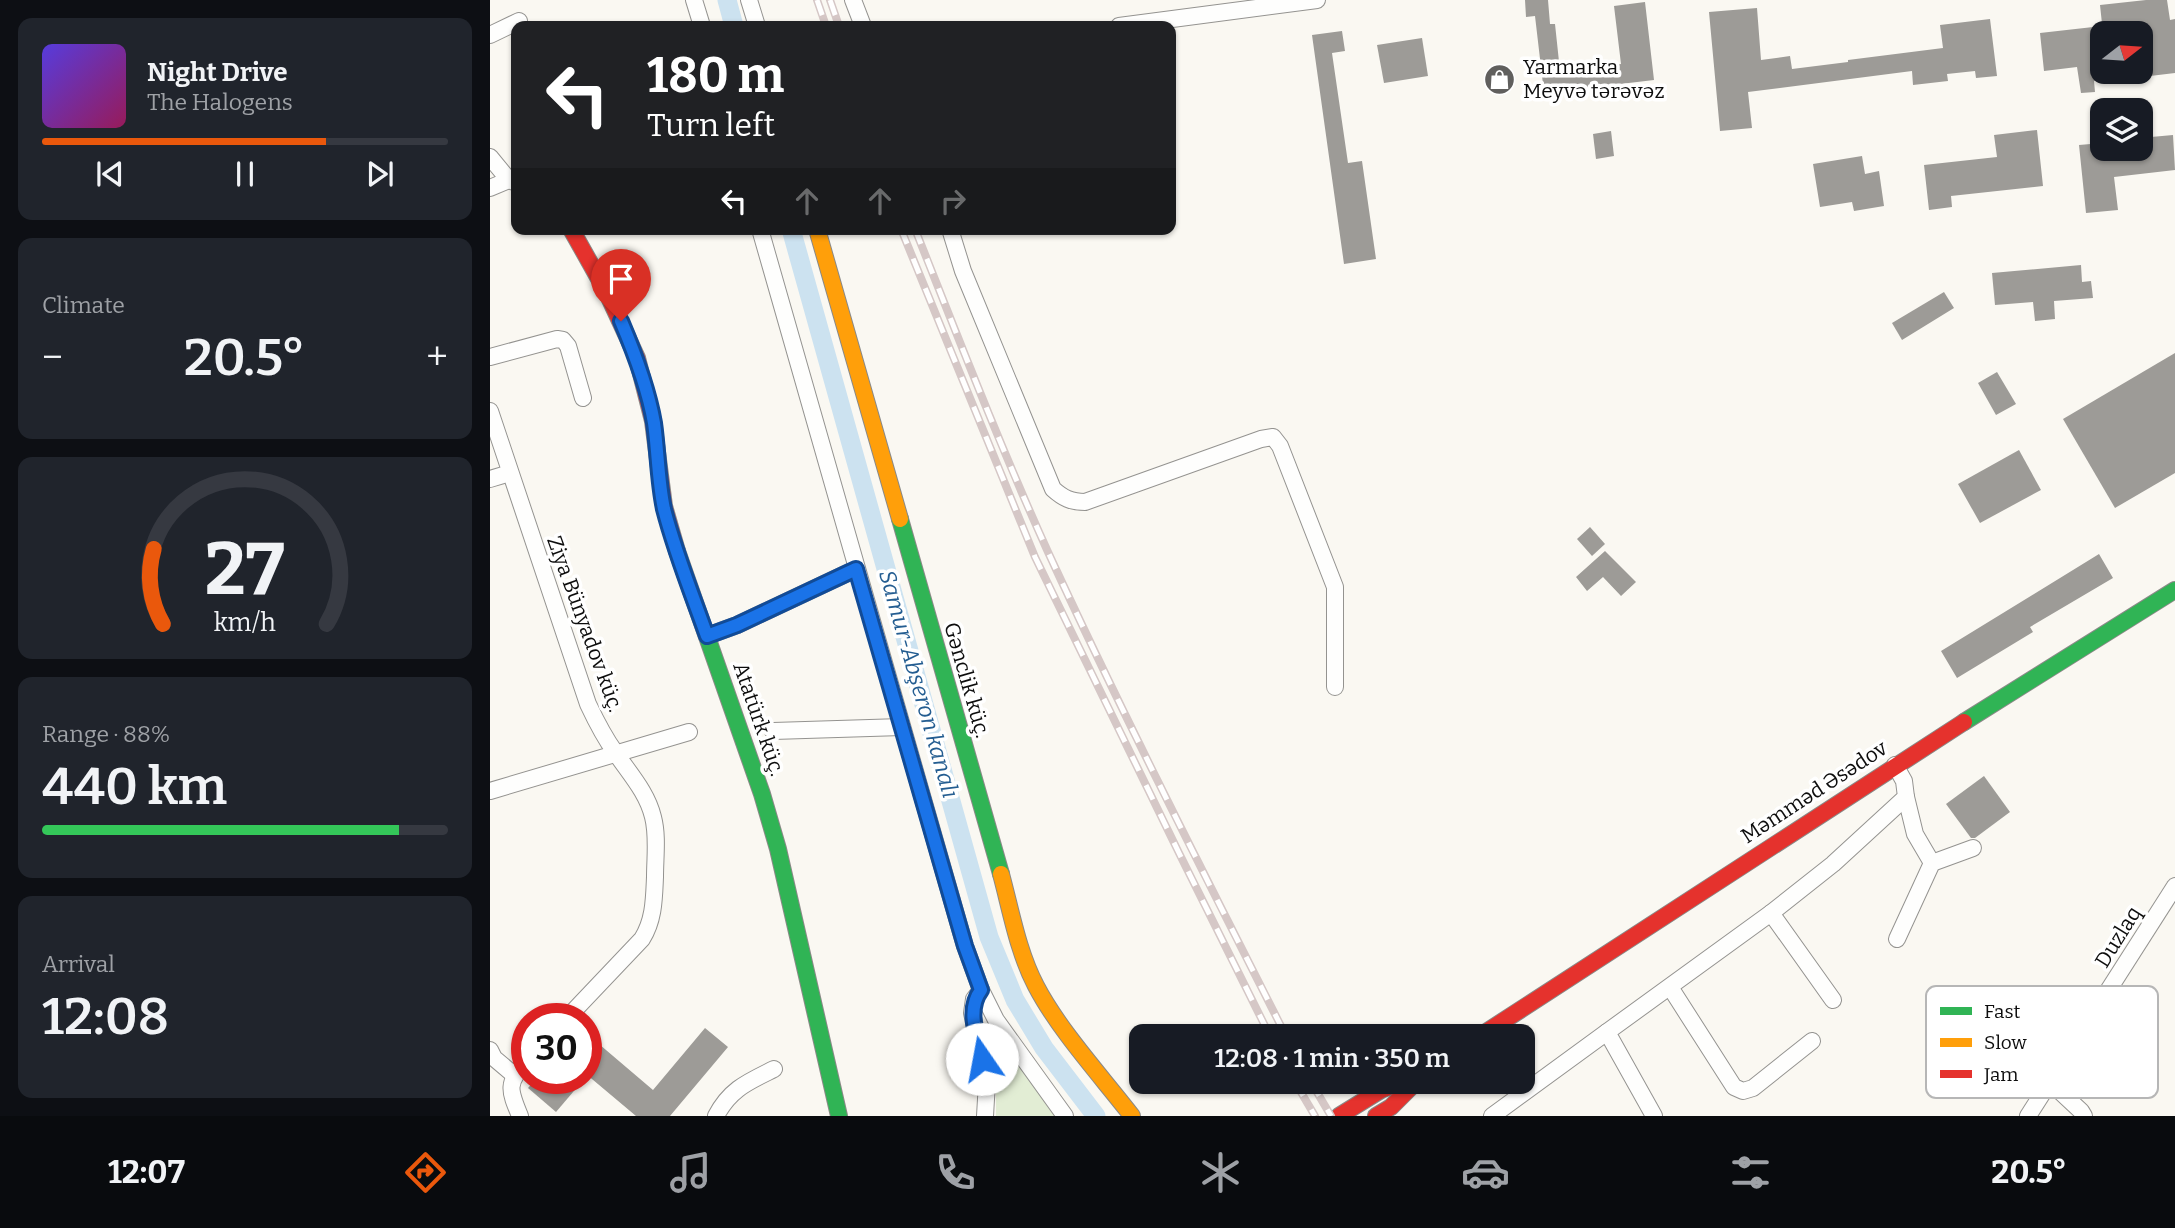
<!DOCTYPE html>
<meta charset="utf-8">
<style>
body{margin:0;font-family:Bitter,serif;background:#20242c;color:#f1f3f6;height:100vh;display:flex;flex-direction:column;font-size:26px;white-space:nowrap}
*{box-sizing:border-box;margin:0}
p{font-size:23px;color:#9ea1a6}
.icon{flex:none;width:38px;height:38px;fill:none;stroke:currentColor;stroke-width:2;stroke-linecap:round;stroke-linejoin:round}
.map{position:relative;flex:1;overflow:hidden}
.panel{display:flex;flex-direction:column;gap:18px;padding:18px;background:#0d0f14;width:490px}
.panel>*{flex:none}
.guide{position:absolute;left:21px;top:21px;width:665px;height:214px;border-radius:14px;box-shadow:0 2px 5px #0004;background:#202124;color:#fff;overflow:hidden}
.needle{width:46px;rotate:73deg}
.fabs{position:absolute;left:1600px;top:21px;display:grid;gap:14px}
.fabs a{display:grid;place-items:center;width:63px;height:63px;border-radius:14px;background:#171b24;box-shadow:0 2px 5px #0004;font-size:35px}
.speed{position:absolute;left:21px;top:1003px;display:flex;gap:14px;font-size:35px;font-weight:700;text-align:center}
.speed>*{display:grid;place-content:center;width:91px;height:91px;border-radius:50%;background:#171b24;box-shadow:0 2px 5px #0004;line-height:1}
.speed .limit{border:10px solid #d22;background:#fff;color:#111}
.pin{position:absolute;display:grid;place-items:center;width:60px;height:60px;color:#fff;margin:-72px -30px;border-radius:50% 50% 50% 0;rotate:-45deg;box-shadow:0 0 7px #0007}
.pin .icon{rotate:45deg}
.me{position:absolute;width:77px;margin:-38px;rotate:348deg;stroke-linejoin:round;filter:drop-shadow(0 0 5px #0008)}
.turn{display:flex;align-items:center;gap:24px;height:147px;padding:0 21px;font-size:32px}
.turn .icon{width:91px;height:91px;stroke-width:2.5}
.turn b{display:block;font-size:49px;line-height:60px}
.lanes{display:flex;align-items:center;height:66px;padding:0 21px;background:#0003;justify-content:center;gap:35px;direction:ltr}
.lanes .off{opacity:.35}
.big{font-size:52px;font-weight:600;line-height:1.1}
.panel .widget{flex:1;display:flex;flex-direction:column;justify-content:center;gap:10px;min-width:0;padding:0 24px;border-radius:14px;background:#20242c}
.panel .dial{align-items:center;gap:0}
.dial svg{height:182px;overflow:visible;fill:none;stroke:#363941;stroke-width:7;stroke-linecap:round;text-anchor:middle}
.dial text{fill:#f1f3f6;stroke:none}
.song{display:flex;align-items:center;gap:21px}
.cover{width:84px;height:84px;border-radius:10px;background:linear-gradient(135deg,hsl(250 70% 55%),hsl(330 70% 35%))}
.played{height:7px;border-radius:4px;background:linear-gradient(90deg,#ea580c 70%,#363941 70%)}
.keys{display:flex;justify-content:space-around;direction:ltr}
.heat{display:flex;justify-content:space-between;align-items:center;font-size:38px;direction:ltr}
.charge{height:10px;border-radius:5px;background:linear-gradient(90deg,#34c759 88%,#363941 0)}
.trip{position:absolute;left:639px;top:1024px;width:406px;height:70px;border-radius:14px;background:#171b24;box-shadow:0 2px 5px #0004;font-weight:600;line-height:70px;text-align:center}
.tab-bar{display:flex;height:112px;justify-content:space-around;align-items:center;background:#090b0e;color:#9ea1a6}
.tab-bar .icon{width:49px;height:49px}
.tab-bar .active{color:#ea580c}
.tab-bar b{font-size:32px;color:#f1f3f6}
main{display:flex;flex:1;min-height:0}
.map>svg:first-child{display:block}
.green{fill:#e2edd4}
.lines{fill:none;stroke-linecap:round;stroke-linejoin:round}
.canal{stroke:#cce2f0;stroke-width:19}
.building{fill:#9d9b97}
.street-casing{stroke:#949390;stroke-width:18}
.fast-casing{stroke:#8a8987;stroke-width:18}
.slow-casing{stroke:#8a8987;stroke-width:18}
.jam-casing{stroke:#8a8987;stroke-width:18}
.street{stroke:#fefefd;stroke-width:16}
.fast{stroke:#30b455;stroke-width:16}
.slow{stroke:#ff9f0a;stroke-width:16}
.jam{stroke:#e5322d;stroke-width:16}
.rail-casing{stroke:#d5c7c6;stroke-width:8}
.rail{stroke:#fff;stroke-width:5;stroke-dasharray:16;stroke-linecap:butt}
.route-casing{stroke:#114b97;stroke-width:18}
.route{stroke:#1a73e8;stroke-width:12}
.labels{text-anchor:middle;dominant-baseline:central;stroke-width:7;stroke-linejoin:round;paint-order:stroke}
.poi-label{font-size:21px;fill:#0d0d0d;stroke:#fff;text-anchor:start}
.street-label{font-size:21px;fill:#0d0d0d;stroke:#fff}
.water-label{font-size:23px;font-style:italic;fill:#245d91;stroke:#fff}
.key{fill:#fff;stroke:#b6b6b6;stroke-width:2}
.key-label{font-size:19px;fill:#0d0d0d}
</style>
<main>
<section class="panel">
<div class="widget">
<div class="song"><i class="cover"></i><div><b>Night Drive</b><p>The Halogens</p></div></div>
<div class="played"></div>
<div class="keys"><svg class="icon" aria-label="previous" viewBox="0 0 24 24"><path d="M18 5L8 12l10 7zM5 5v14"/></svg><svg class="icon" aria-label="pause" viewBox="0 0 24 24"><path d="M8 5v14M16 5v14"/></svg><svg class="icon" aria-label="next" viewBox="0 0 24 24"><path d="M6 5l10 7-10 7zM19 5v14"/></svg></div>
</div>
<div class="widget"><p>Climate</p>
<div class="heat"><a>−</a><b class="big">20.5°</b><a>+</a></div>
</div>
<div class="widget dial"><svg viewBox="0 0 100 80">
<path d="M14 69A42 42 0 1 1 86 69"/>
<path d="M14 69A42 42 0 0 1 10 36" stroke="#ea580c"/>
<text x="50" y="56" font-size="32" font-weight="700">27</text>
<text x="50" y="72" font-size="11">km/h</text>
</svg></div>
<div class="widget"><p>Range · 88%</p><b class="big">440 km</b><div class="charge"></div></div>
<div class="widget"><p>Arrival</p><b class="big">12:08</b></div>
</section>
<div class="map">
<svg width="1685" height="1116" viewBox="0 0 1685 1116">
<rect width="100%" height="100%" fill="#faf8f2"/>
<polygon class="green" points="505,1028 566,1116 506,1116 506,1075 495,1033"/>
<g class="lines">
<g class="canal">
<polyline points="237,0 244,26"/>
<polyline points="301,229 499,937 525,1000 554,1048 606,1116"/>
</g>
</g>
<g class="building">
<polygon points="1035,0 1058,0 1060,24 1065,24 1070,71 1131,64 1124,6 1155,2 1164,80 1054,93 1045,16 1036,17"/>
<polygon points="1656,0 1677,0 1680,20 1685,19 1685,73 1660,76 1657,53 1650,54 1650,33 1613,33 1610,5"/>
<polygon points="1267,8 1271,60 1300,56 1302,69 1358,62 1358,60 1453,48 1450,25 1500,19 1507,76 1486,78 1485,71 1457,74 1458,81 1423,85 1422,71 1258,92 1262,128 1230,131 1219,12"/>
<polygon points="1612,26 1612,80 1604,81 1605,92 1591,93 1587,67 1554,71 1550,33"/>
<polygon points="852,31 855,51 842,53 858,163 872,161 886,259 854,264 822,35"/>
<polygon points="932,38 938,76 894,83 887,45"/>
<polygon points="1547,130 1553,186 1461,196 1462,207 1439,210 1434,165 1507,157 1504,135"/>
<polygon points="1121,131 1124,156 1106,159 1103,134"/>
<polygon points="1683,135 1685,170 1624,177 1628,210 1596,213 1589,145 1612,143 1612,149 1650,149 1650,138"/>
<polygon points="1372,156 1375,174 1389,171 1394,206 1364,211 1362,202 1330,207 1323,164"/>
<polygon points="1591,265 1592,282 1601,281 1603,298 1564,301 1565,319 1545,321 1543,302 1505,305 1502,273"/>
<polygon points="1454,292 1464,308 1412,340 1402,323"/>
<polygon points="1685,353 1685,473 1625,508 1573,419"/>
<polygon points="1507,372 1526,404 1506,415 1488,383"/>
<polygon points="1529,450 1551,490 1490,523 1468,484"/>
<polygon points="1100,527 1115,544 1102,556 1087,539"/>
<polygon points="1115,551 1146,582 1131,596 1113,577 1097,591 1086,577"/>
<polygon points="1609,554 1623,578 1540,627 1543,632 1467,678 1451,651"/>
<polygon points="1494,776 1520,812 1485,838 1481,838 1456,804"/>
<polygon points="215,1028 238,1047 180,1116 146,1116 96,1074 96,1033 163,1090"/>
<polygon points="47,1078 95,1078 66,1112 38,1088"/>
</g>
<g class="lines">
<defs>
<g id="street">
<polyline points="204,0 212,26"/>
<polyline points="259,0 267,26"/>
<polyline points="363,0 373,26"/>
<polyline points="629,26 827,0"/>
<polyline points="0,35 29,21"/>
<polyline points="0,157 18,179 26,183"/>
<polyline points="0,188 26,177"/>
<polyline points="270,229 475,946 491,990 484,999 482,1013 497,1082 495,1116"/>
<path d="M460 229 473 271 563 489C573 498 581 502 595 502L771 439 783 437 790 446 845 587V687"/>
<polyline points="0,357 67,339 73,340 78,346 93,398"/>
<path d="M0 411 98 704C106 721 114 737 125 752 139 773 157 792 163 817 168 836 165 857 165 877 164 899 164 920 152 939L77 1018"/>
<polyline points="0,479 20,473"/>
<polyline points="217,636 247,625 366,569"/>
<polyline points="283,731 412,727"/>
<polyline points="0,791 199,732"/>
<polyline points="1416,797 1425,834 1442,863"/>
<polyline points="1281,913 1343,1000"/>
<polyline points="1407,939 1442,863 1483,848"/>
<polyline points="1180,987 1244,1087 1253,1091 1263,1088 1322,1041"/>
<polyline points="491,990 506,1020 575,1116"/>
<polyline points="0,1050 4,1058 24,1075"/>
<polyline points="1561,1083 1591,1111 1594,1116"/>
<path d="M30 1116C19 1090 16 1083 37 1061"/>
<path d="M226 1116C240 1089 258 1082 284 1069"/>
<polyline points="1002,1116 1117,1032"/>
<polyline points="1164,1116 1117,1032 1281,913 1343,864 1416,797 1414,781 1405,765"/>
<polyline points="1538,1116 1685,886"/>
</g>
<g id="fast">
<polyline points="410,519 511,874"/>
<polyline points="187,551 272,794 288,849 349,1116"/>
<polyline points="1474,722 1685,590"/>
</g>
<g id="slow">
<polyline points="327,229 410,519"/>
<path d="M511 874C521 911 528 952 546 986 569 1030 611 1076 642 1116"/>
</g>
<g id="jam">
<polyline points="81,229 117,293 147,358 163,421 174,506 187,551"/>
<polyline points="990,1036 1474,722"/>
<polyline points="849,1116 891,1090 911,1082"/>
<polyline points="886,1116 901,1107 926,1082"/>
</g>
</defs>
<use href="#street" class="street-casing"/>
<use href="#fast" class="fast-casing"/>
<use href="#slow" class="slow-casing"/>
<use href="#jam" class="jam-casing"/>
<use href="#street" class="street"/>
<use href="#fast" class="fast"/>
<use href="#slow" class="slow"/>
<use href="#jam" class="jam"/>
<defs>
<g id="rail">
<polyline points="327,0 336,26"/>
<polyline points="340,0 349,26"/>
<polyline points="411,229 545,557 689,853 780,1036"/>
<path d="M425 229C468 337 510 446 558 552 633 715 715 876 796 1036"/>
<polyline points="805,1082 825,1116"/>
<polyline points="821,1082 841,1116"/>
</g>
</defs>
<use href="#rail" class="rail-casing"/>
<use href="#rail" class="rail"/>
</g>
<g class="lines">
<defs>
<path id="route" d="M131 321C145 354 158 388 164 423 168 451 168 481 174 509 185 552 202 594 217 636L247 625 366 569 475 946 491 990C476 1010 487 1036 492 1059"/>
</defs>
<use href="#route" class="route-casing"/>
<use href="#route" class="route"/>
</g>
<defs>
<symbol id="shop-disc" viewBox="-11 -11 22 22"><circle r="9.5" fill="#605f5d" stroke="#fff"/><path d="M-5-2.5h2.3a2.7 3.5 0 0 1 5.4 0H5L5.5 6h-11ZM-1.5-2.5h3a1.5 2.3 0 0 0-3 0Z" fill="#fff"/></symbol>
</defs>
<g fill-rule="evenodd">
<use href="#shop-disc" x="992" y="62" width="35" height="35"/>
</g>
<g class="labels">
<g class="poi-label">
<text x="1033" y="67">Yarmarka<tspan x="1033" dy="24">Meyvә tәrәvәz</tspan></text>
</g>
<g class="street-label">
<text transform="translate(95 624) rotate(70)">Ziya Bünyadov küç.</text>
<text transform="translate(477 680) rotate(74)">Gənclik küç.</text>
<text transform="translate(269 719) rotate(71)">Atatürk küç.</text>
<text transform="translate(1324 792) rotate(-33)">Məmməd Əsədov</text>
<text transform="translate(1628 937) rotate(-58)">Duzlaq</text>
</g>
<g class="water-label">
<text transform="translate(429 684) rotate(74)">Samur-Abşeron kanalı</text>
</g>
</g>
<rect x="1436" y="986" width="232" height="112" rx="10" class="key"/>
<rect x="1450" y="1007" width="32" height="8" fill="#30b455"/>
<rect x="1450" y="1038" width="32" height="9" fill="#ff9f0a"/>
<rect x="1450" y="1070" width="32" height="8" fill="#e5322d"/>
<g class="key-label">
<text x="1494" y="1018">Fast</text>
<text x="1494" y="1049">Slow</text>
<text x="1494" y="1081">Jam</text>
</g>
</svg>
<div class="fabs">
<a><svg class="needle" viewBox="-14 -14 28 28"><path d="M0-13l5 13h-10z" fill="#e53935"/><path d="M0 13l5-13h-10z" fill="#9ea1a6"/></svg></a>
<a><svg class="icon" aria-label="layers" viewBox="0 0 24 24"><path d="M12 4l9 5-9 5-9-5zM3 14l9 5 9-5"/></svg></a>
</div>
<div class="speed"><div class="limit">30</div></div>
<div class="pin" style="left:131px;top:321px;background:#d93025"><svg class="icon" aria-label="arrive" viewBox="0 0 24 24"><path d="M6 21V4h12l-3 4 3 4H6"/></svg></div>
<svg class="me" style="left:492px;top:1059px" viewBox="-20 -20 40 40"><circle r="19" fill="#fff"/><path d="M0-13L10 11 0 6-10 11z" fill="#1a73e8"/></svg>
<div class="trip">12:08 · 1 min · 350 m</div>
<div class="guide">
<div class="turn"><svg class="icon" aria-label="left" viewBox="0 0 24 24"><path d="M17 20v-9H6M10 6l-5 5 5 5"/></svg><div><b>180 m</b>Turn left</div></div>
<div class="lanes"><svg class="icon" aria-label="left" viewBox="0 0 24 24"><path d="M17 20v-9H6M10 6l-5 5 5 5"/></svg><svg class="icon off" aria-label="ahead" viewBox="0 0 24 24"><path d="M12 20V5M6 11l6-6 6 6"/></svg><svg class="icon off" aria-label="ahead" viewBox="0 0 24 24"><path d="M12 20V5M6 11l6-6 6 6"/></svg><svg class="icon off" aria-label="right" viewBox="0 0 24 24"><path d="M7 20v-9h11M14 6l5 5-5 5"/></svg></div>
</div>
</div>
</main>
<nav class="tab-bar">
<b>12:07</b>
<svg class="icon active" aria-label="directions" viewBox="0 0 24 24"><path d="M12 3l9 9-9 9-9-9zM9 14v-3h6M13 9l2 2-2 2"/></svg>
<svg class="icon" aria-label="music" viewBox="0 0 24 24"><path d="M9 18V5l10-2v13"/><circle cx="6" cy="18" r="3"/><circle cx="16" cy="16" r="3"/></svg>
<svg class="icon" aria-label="phone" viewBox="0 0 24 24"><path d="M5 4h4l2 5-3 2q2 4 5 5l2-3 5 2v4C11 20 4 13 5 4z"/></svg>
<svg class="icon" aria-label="climate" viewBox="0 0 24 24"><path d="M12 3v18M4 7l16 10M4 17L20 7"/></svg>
<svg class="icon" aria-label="car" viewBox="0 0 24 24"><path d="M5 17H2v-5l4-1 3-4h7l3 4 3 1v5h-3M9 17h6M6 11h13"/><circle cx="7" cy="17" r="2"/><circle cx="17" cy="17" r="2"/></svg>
<svg class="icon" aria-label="filters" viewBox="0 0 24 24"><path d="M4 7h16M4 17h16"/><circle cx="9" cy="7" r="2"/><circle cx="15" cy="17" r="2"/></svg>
<b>20.5°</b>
</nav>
